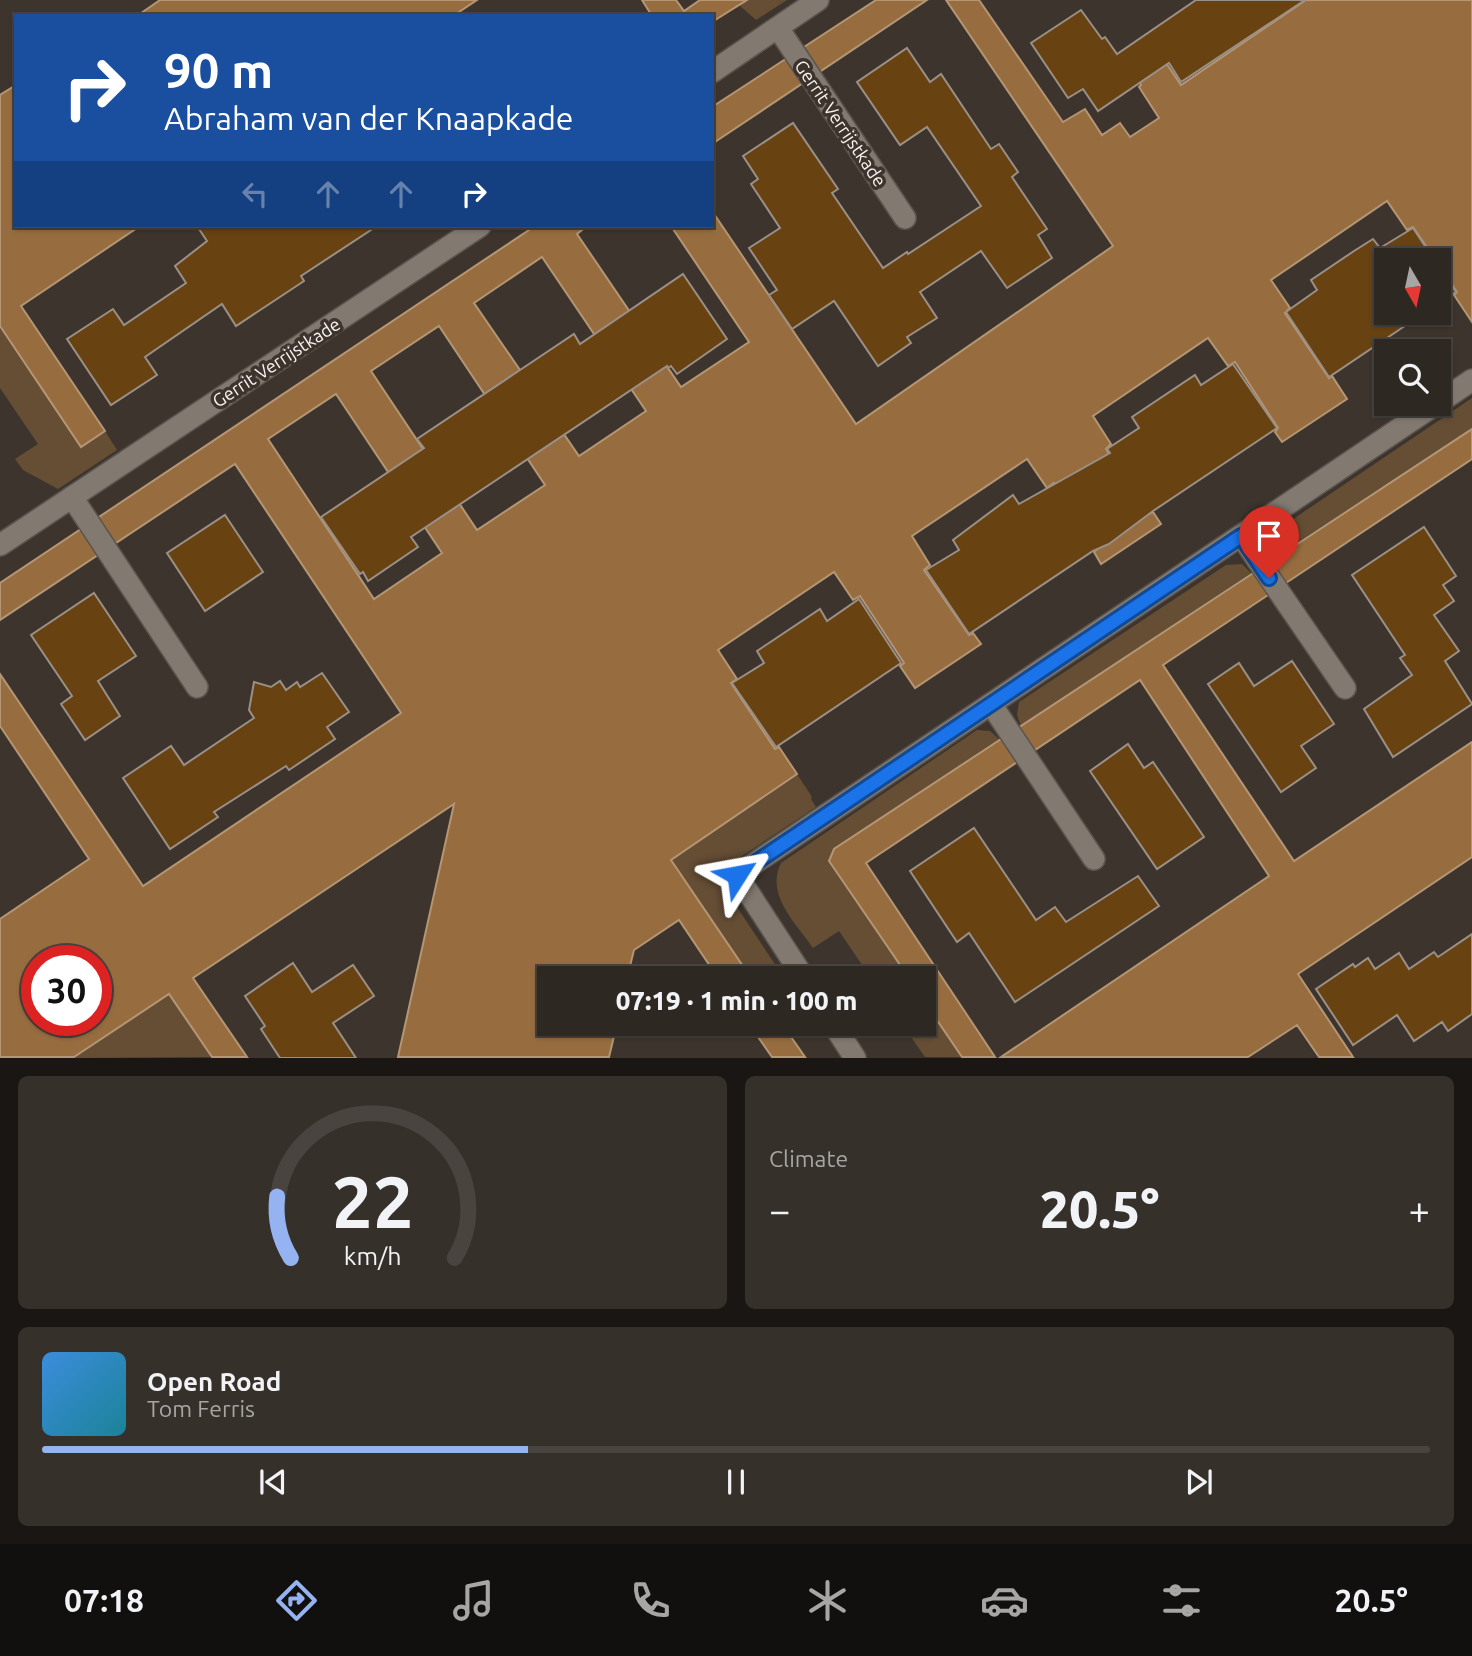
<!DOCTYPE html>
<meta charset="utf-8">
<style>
body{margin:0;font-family:Ubuntu,sans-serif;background:#36302a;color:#f1f3f6;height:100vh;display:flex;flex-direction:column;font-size:26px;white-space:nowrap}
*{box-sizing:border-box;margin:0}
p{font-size:23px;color:#a7a6a5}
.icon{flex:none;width:38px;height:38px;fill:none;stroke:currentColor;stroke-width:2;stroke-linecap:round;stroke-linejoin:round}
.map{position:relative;height:1058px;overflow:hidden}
.drawer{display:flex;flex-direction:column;gap:18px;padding:18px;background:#191613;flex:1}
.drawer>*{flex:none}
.banner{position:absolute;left:14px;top:14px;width:700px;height:214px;border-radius:0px;box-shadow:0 2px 5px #0004,0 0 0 2px #494440;background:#1a4fa0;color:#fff;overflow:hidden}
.needle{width:46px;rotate:171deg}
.buttons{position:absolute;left:1374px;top:248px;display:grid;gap:14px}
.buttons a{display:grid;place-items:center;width:77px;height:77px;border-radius:0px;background:#2e2822;box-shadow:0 2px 5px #0004,0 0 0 2px #494440;font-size:35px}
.speed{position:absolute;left:21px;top:945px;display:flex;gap:14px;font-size:35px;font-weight:700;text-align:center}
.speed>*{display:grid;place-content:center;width:91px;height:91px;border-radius:50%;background:#2e2822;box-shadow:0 2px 5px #0004,0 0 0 2px #494440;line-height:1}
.speed .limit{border:10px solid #d22;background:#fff;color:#111}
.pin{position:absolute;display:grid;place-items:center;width:60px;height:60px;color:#fff;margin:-72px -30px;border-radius:50% 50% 50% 0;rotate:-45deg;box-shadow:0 0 7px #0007}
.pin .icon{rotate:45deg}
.me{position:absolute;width:77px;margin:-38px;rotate:56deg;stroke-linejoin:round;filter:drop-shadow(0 0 5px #0008)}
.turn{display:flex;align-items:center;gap:24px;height:147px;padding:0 35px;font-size:32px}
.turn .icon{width:91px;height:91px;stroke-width:2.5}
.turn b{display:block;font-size:49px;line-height:60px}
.lanes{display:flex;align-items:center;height:66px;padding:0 35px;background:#0003;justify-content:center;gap:35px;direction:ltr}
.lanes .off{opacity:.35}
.big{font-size:52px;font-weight:800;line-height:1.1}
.drawer .card{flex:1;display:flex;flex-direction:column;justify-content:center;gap:10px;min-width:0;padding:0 24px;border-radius:10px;background:#36302a}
.drawer .dial{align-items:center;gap:0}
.dial svg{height:182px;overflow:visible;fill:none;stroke:#494440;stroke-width:7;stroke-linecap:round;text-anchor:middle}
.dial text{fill:#f1f3f6;stroke:none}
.song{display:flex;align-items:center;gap:21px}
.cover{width:84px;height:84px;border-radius:10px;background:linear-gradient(135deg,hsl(210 70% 55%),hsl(190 70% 35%))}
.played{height:7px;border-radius:4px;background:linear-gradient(90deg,#95b2f1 35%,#494440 35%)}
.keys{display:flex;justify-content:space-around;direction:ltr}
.heat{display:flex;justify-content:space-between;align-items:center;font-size:38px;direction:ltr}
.drawer .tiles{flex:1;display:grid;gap:18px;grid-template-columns:1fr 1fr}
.card:last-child{grid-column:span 2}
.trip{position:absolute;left:537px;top:966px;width:399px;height:70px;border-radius:0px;background:#2e2822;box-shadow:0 2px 5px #0004,0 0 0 2px #494440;font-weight:800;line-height:70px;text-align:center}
.tab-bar{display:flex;height:112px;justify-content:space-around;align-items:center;background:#12100e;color:#a7a6a5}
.tab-bar .icon{width:49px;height:49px}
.tab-bar .active{color:#95b2f1}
.tab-bar b{font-size:32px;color:#f1f3f6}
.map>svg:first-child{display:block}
.green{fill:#664e35}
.water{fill:#976d40;stroke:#b49674;stroke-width:2;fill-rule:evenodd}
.building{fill:#694211;stroke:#9a9087;stroke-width:2}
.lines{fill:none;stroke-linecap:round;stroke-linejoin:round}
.street-casing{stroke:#5b544e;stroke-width:24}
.street{stroke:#827970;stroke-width:21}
.route-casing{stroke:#114b97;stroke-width:18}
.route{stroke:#1a73e8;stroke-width:12}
.labels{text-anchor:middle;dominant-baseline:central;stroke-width:7;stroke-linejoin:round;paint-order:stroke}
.street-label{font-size:18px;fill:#f9f4ef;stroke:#3d352d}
</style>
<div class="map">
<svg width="1472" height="1058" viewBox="0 0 1472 1058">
<rect width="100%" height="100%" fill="#3d352d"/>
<g class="green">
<polygon points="747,0 787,0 756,20 739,5"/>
<polygon points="0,326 81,447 105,431 117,450 58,489 23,470 15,459 38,444 0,388"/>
<polygon points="1472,398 1472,429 1273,558 1268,546 1274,532"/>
<polygon points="1242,564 1251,573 1021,726 1017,715 1019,702 1226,565"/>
<path d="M977 730 990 731 1000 740 834 849 829 861 909 978H871L839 931 813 948C796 923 765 895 781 863Z"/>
<polygon points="797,774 812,797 811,799 816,807 715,874 784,978 751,978 671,859"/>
<polygon points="169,994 212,1057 74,1058"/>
<polygon points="924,1001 962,1057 925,1057 902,1024 924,1024"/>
</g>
<g class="water">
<polygon points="160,0 477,0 453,16 137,16"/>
<polygon points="642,0 676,0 684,11 700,0 747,0 712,22 712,16 652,16"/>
<polygon points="876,0 927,0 712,144 712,107"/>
<path d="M946 0H979L1063 122 1085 109 1102 135 1120 123 1130 137 1159 118 1139 87 1141 85 1134 75 1162 57 1181 85 1306 0H1472V322L1454 295 1457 292 1439 265 1438 261H1436L1413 227 1407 230 1387 201 1271 280 1290 308 1285 313 1329 378 1332 376 1347 399 1282 442 1275 432 1278 428 1235 362 1228 366 1208 338 1093 416 1111 444 1106 449 1149 514 1153 512 1161 524 1101 564 1094 552 1097 549 1054 483 1047 488 1027 459 912 536 930 565 924 570 969 635 973 633 981 644 915 688 900 666 904 663 860 596 853 600 834 572 718 650 737 679 731 683 775 749 779 747 797 774 671 860 751 978H718L679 920 634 950 627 978H550V1024H617L609 1057H398L454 804 193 978 247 1057H212L169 994 74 1057H0V919L89 859 0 726V674L143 886 401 713 235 464 0 620V583L535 226H587L577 234 681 387 749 342 671 226H712V211L856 424 1113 246ZM542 257 646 411 579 456 474 303ZM439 326 545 485 477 530 371 371ZM336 394 442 553 374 599 268 439ZM37 961H96V1020H37Z"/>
<polygon points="16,85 16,226 140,226 21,306 105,431 81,447 0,326 0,95"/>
<polygon points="1472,429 1472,459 1163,665 1294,861 1472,742 1472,857 1298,974 1353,1057 1319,1057 1297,1025 1248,1057 1001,1057 1269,876 1140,680 866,863 995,1057 962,1057 924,1001 924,978 909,978 829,861 834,849"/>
<polygon points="749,1024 782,1024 805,1057 772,1057"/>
</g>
<g class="building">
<polygon points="1196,0 1305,0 1181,82 1169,63 1098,111 1083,89 1068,98 1031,43 1081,10 1102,39 1105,37 1117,54"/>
<polygon points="907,48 930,82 941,74 991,149 999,144 1018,172 1012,177 1047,229 1038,235 1052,258 1007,288 981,251 920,292 937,318 907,337 911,343 878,366 834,301 792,329 769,295 777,290 749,248 780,228 751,184 758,179 743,156 793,123 838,189 832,193 883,268 907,252 908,254 981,206 927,127 900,145 857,82"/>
<polygon points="197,226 377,226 301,276 304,281 236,326 222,304 145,357 157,375 111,405 67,339 113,309 124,325 186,283 175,266 207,241"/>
<polygon points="1413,228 1435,261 1386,261 1386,313 1424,313 1329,377 1286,312 1317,290 1311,280 1354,251 1373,239 1380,248"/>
<polygon points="1438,267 1456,292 1438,304"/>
<polygon points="683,274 727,339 677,374 671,366 668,368 667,366 411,537 418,547 368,581 363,572 360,574 321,517 424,448 417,439 520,370 574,334 580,344"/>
<polygon points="1233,364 1277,428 1153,511 1109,544 1093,551 969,634 926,570 959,550 953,540 1013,495 1019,504 1110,453 1107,449 1139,428 1132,417 1195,375 1201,385"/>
<polygon points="225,515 263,572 205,611 167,553"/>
<polygon points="1424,527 1456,576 1443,585 1454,601 1434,615 1459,651 1445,661 1472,704 1393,757 1364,709 1412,675 1400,658 1405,655 1352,575"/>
<polygon points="94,593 136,656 98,681 120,716 85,740 61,704 72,696 31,635"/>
<polygon points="859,599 901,663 776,747 732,683 764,663 757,651 820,609 827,621"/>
<polygon points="1292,661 1334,724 1301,746 1316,768 1281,792 1208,684 1239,663 1254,686"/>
<polygon points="322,673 349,712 327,727 335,739 289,770 286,766 214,812 218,817 170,849 123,778 171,746 184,765 254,718 249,710 254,682 271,687 280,681 286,690 297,682 300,687"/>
<polygon points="1128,744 1144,768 1153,762 1204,837 1157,869 1090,771"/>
<polygon points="974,828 1036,920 1055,907 1066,922 1138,876 1159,906 1015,1002 969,933 957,942 910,871"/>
<polygon points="1472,934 1472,1014 1448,1031 1442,1022 1414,1041 1397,1015 1353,1045 1316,989 1353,964 1355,967 1368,958 1375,969 1399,953 1409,969 1434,952 1438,957"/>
<polygon points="293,963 312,992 353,965 374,996 333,1023 356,1058 280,1058 261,1029 265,1026 245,996"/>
</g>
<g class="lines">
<defs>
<g id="street">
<polyline points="778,28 905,218"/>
<polyline points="712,72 818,0"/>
<polyline points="1438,403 1472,380"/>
<polyline points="72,497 197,687"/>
<polyline points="1241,536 1345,688"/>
<polyline points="0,545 480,226"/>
<polyline points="991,704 1094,859"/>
<polyline points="804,978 737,875 1436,404"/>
<polyline points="833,1024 855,1058"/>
</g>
</defs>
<use href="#street" class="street-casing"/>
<use href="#street" class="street"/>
</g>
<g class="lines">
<defs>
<polyline id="route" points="737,875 1241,536 1269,578"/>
</defs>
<use href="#route" class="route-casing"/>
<use href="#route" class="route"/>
</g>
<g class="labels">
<g class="street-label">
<text transform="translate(841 123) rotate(56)">Gerrit Verrijstkade</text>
<text transform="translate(276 362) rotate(-33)">Gerrit Verrijstkade</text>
</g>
</g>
</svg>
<div class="buttons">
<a><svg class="needle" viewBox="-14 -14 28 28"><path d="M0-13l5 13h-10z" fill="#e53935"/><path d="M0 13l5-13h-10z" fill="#a7a6a5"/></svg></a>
<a><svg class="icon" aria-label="search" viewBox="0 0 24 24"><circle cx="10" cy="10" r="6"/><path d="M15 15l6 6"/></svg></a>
</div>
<div class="speed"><div class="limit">30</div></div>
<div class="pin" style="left:1269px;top:578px;background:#d93025"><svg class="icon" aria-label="arrive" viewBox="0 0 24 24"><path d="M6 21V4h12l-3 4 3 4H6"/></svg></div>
<svg class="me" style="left:737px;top:875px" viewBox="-20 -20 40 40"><path d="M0-17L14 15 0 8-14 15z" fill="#1a73e8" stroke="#fff" stroke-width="4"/></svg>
<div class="trip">07:19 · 1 min · 100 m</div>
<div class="banner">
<div class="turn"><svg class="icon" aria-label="right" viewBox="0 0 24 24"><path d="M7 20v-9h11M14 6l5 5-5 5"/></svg><div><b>90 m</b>Abraham van der Knaapkade</div></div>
<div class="lanes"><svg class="icon off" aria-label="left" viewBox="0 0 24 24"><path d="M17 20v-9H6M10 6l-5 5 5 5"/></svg><svg class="icon off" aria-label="ahead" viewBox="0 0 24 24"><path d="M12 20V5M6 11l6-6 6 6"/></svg><svg class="icon off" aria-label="ahead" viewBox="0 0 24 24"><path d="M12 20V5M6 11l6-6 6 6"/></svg><svg class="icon" aria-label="right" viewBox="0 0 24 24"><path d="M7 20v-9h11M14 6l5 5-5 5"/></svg></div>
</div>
</div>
<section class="drawer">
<div class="tiles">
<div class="card dial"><svg viewBox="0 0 100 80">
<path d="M14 69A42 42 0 1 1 86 69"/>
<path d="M14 69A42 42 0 0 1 8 42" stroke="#95b2f1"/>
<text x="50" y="56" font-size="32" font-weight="700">22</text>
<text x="50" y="72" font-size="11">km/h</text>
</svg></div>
<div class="card"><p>Climate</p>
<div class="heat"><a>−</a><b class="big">20.5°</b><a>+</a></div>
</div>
<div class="card">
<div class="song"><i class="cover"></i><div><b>Open Road</b><p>Tom Ferris</p></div></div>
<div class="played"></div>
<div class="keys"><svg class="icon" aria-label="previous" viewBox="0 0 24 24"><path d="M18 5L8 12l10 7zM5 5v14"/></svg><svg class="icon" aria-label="pause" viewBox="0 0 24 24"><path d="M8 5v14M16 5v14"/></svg><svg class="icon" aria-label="next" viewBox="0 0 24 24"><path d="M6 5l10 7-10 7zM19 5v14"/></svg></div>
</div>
</div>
</section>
<nav class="tab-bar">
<b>07:18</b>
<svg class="icon active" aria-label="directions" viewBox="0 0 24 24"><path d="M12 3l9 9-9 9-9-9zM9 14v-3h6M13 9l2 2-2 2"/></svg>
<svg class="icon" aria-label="music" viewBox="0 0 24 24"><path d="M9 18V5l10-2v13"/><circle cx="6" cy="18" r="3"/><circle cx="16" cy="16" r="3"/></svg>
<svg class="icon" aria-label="phone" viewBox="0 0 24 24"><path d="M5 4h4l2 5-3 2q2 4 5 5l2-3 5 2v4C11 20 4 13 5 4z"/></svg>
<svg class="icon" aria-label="climate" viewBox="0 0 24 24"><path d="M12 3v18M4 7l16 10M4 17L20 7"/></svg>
<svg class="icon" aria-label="car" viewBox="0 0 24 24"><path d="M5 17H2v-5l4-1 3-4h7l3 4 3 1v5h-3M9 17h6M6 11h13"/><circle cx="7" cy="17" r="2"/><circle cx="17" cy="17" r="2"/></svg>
<svg class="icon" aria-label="filters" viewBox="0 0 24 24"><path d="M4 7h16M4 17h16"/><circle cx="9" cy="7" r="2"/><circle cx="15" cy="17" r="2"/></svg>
<b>20.5°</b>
</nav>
